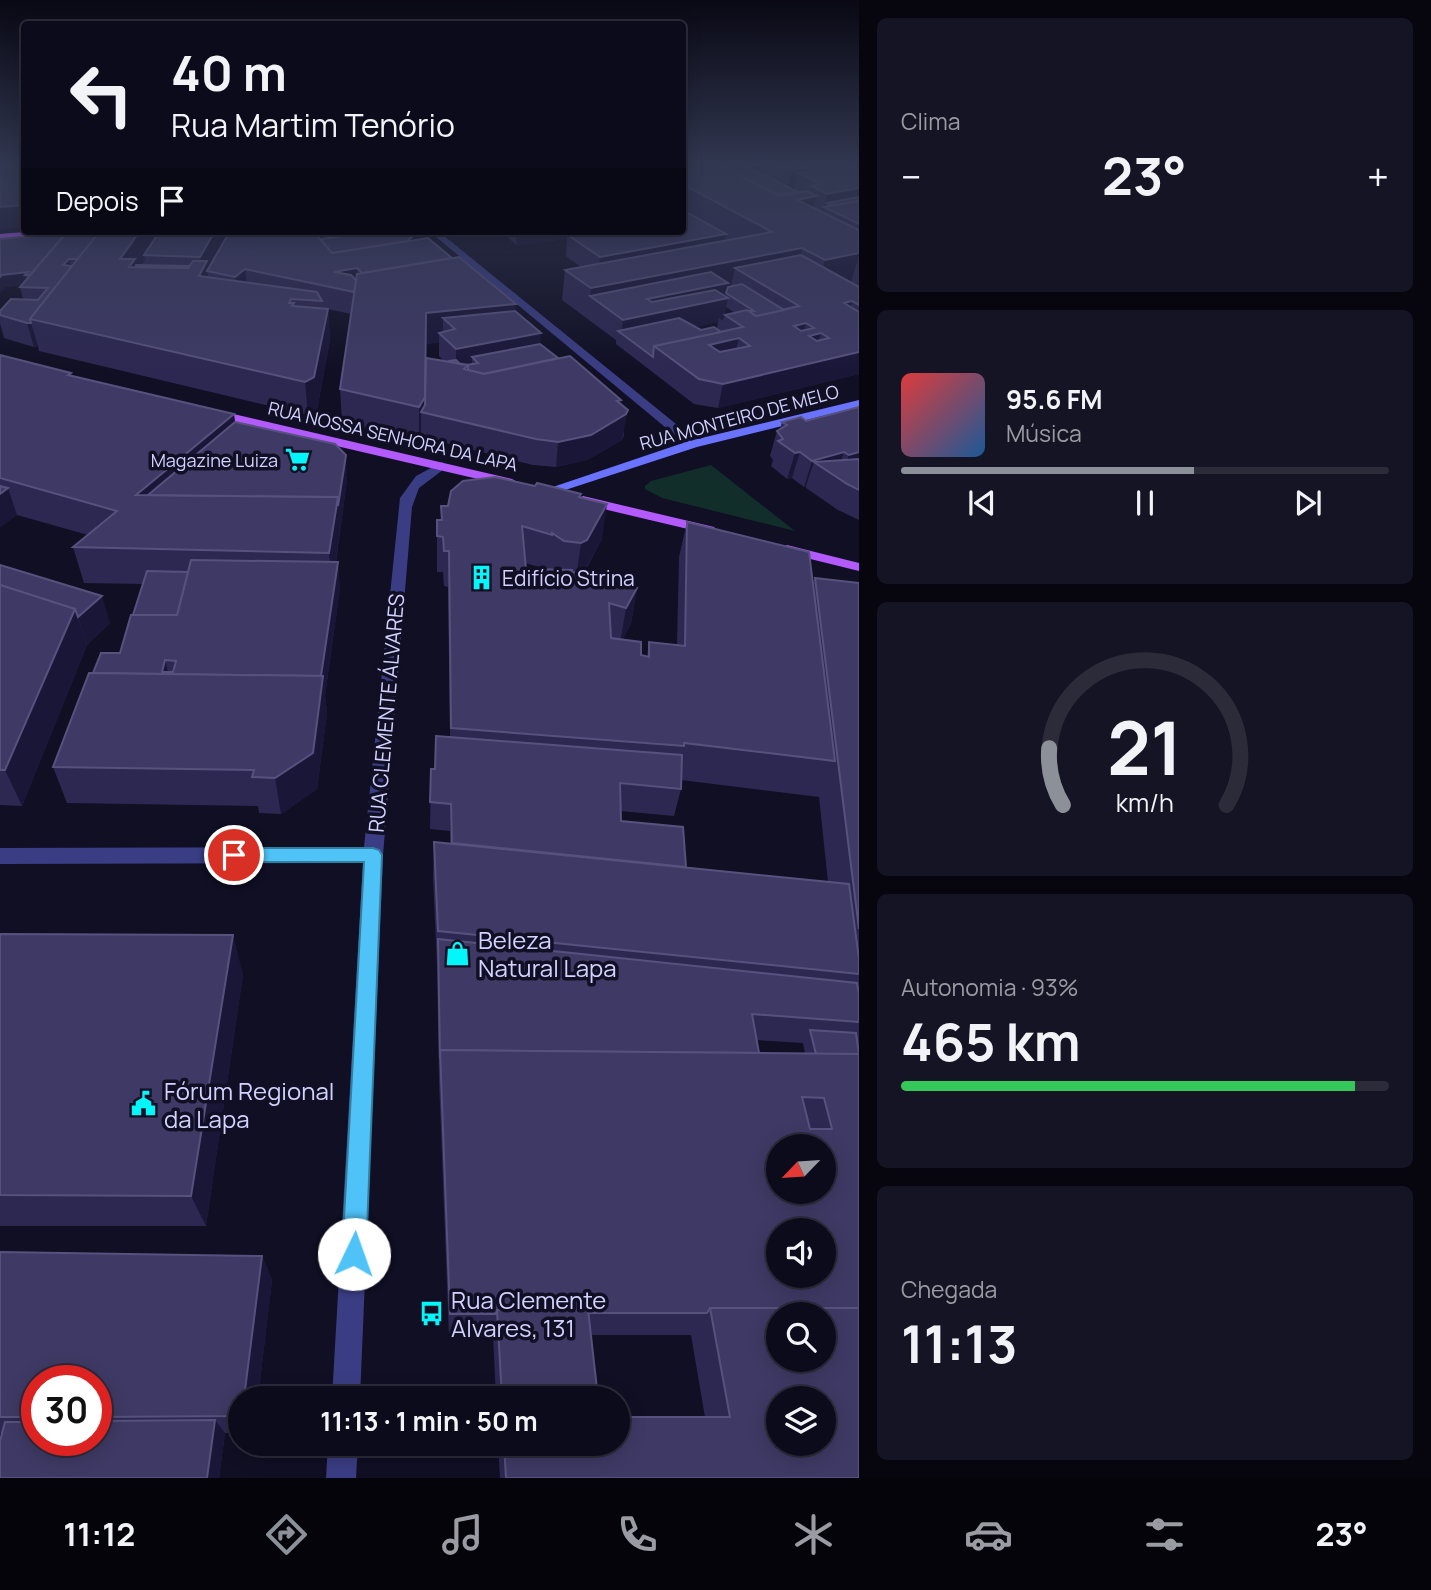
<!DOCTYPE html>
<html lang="pt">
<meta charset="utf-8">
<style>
body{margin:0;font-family:Manrope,sans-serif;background:#151424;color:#f1f3f6;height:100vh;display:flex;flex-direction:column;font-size:26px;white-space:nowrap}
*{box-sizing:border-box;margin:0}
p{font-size:23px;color:#9a9ba3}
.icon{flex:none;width:38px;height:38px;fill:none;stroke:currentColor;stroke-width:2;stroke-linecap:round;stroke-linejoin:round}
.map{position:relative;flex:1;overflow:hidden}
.details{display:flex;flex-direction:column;gap:18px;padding:18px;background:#07060f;width:572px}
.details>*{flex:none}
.hud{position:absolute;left:21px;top:21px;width:665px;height:214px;border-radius:7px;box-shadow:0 4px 18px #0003,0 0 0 2px #2c2b3a;background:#0c0b1b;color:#f1f3f6;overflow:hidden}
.needle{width:46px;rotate:245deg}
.controls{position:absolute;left:766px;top:1134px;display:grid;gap:14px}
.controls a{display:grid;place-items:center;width:70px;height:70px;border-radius:50%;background:#0c0b1b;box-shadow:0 4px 18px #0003,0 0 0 2px #2c2b3a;font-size:35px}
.speed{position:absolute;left:21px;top:1365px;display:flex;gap:14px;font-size:35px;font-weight:700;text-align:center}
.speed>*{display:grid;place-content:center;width:91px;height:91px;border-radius:50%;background:#0c0b1b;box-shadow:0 4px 18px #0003,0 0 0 2px #2c2b3a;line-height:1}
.speed .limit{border:10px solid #d22;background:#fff;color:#111}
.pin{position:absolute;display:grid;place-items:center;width:60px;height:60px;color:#fff;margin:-30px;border:4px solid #fff;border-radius:50%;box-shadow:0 2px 7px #0007}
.me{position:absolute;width:77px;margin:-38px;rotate:3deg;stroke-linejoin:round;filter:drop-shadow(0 0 5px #0008)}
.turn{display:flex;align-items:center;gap:24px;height:147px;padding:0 35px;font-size:32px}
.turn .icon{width:91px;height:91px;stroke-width:2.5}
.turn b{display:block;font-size:49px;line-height:60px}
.then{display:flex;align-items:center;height:66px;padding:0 35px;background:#0003;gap:14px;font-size:26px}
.big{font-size:52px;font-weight:700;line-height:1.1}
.details .card{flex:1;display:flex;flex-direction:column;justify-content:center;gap:10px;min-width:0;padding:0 24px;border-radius:10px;background:#151424}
.details .dial{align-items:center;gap:0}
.dial svg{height:182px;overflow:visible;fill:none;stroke:#2c2b3a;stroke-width:7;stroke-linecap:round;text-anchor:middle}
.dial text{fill:#f1f3f6;stroke:none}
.song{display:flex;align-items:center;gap:21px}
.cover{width:84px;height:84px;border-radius:10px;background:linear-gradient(135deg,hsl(0 70% 55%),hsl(210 70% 35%))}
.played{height:7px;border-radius:4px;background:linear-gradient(90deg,#8c9099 60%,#2c2b3a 60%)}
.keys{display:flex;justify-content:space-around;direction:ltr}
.heat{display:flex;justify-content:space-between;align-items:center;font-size:38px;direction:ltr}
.charge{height:10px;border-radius:5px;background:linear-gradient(90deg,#34c759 93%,#2c2b3a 0)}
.trip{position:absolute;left:228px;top:1386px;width:402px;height:70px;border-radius:35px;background:#0c0b1b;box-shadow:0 4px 18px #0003,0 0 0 2px #2c2b3a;font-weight:700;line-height:70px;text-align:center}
.menu{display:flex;height:112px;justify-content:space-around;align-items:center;background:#05040b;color:#9a9ba3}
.menu .icon{width:49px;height:49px}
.menu .current{color:#8c9099}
.menu b{font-size:32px;color:#f1f3f6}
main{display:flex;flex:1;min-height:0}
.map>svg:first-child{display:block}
.green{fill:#122e2b}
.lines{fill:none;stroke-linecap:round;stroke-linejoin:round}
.street{fill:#3a3d83;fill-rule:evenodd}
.secondary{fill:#6a73fd;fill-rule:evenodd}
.primary{fill:#b35afd;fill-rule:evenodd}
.wall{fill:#2d2852;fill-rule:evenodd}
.shaded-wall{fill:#1a1638}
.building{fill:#3e3a65;stroke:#56527d;stroke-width:2;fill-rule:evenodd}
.route{fill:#4fc3f7;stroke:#337fa1;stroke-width:2}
.labels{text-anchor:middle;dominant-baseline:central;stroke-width:7;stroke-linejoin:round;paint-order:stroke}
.far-street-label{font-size:18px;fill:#d3d2ff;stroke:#100f24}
.far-poi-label{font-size:18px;fill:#d3d2ff;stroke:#100f24;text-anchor:end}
.poi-label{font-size:21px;fill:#d3d2ff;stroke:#100f24;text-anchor:start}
.street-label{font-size:21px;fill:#d3d2ff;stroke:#100f24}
.near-poi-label{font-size:24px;fill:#d3d2ff;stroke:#100f24;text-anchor:start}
</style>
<main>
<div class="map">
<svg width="859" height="1478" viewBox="0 0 859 1478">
<rect width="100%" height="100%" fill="#100f24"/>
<polygon class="green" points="711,465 795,531 662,498 645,489 645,486 651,481"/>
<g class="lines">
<g class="street">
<polygon points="429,231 438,231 697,441 697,447 689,447"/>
<polygon points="442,462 448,466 419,488 412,507 383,855 360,1398 332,1398 363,863 0,864 0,848 364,847 400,498 416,476"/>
<polygon points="328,1444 358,1444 356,1478 326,1478"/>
</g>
<polygon class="secondary" points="859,400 859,407 697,447 553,494 543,494 541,491 689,441"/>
<g class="primary">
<polygon points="745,164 775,164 682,174 682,170"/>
<polygon points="36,231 68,231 0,240 0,234"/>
<polygon points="212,409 512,479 519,483 512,487 208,416 206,413"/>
<polygon points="583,496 714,527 716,530 709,534 578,503 576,500"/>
<polygon points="787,545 859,563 859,571 782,552 780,549"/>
</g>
</g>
<g class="wall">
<path d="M682 164 760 173 762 164H851L859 167V374L718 408 694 404 616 344V340L562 300 565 270 581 267 566 256 567 239 516 245 501 231H682L684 215 682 214ZM726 307 735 313 725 315 724 317ZM718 322 717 329 701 330 695 327Z"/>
<path d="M160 231H221L223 243 321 239 347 235 343 231H407L413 240 515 311 540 344 558 358 621 400 624 435 622 440 587 460 556 467 533 465 421 437 419 440 342 422 340 389 351 314 328 309 330 340 317 410 308 415 39 351 38 346 34 347 4 338 0 323V311L23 299 20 287 22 285 6 287 0 239 66 233ZM439 342V356L444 361 426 358V344Z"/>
<polygon points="0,355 71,373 72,376 235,422 347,480 336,562 340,588 325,696 327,713 317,789 281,814 259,813 258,806 67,803 53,767 93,673 120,653 143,584 84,583 73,547 88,535 17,515 0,527"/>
<polygon points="859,407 859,520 838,510 806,488 806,486 804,487 792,478 787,479 771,466 773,460 770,456 777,431 780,429 782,422 806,421"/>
<path d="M535 486 581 494V497L602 539 584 573 595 579 637 588 631 624 622 640 641 655 647 656 649 642 677 645 679 557 687 522 813 583 815 578 859 583V1478H500L498 1444H618L705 1417 691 1335H591L598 1398H496L493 1336H449L439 1081 437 965 433 877 434 842 450 843V831L430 829 431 769H435L450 737 448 587 444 586 443 572H437V520H441V506H448ZM525 563 546 569H526ZM681 780 819 797 828 882 686 867 621 821 620 811 674 816 681 789ZM756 1040 803 1043 805 1053H759Z"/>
<polygon points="0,565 110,623 87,645 22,806 0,805"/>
<polygon points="0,934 243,974 206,1226 0,1226"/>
<path d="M0 1252 262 1256 272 1280 258 1398H240V1433H225L219 1478H0L2 1434H0ZM37 1381H96V1440H37Z"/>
</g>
<g class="shaded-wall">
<polygon points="807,168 805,177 798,173 794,189 787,190 791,170"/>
<polygon points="859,188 859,207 827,203 822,214 827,194"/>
<polygon points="817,196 810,224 797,200"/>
<polygon points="24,205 24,227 0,229 0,207"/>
<polygon points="140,231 160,231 144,255 145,260 137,272 120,259"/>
<polygon points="215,231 221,231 223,243 207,271 211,293 199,276 202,271 200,257"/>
<polygon points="473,231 496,231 473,234"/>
<polygon points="517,231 605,231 568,235 567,239 516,245"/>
<polygon points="726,234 722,255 598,279 600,257"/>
<polygon points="413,236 413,248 357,268 358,304 356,292 335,288 333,262"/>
<polygon points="859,241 859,255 851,282 817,289 825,260"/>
<polygon points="802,248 795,277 735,268 730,290 727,291 725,299 728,298 723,321 719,318 718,322 631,341 621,334 623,320 590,296 591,288"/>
<polygon points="69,259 73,274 63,265"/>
<polygon points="245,269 248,292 238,300 235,277"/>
<polygon points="28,272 25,275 28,285 6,287 0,293 0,277 2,275"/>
<polygon points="852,301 845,324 844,303"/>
<polygon points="516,304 514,334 455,329 443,318 443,336 439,333 439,342 426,344 425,413 421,412 421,437 419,440 419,407 426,313"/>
<polygon points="328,309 330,340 317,410 308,415 305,382"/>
<polygon points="27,323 31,323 38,346 34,347"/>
<polygon points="806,323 799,347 794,326"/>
<polygon points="541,333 539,357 478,363 472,357 472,370 456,373 456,349"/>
<polygon points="821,333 814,357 809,336"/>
<polygon points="739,338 733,362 665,355"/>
<polygon points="859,352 859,374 718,408 723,384"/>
<polygon points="621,400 619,419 628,410 622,440 587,460 556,467 558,442 617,401"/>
<polygon points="234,414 239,448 174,504 136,495"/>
<polygon points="800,452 792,478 787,479 795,453"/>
<polygon points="844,452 836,477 814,462 806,486 804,487 812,461"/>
<polygon points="859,452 859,475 840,480 849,455"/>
<polygon points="346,455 347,480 332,589 329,553"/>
<polygon points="8,488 17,515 0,527 0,494"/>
<polygon points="607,504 602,539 582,575 576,578 581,543"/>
<polygon points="338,562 340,588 325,696 327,713 317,789 281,814 275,778"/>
<polygon points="637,588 631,624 620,643 626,608"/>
<polygon points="102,596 110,623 87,645 78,617"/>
<polygon points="75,609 87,645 22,806 5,770"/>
<polygon points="165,660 171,683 162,672"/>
<polygon points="233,935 243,974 206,1226 191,1196"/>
<polygon points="262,1256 272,1280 258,1398 244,1398"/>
<polygon points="215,1420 225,1433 219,1478 207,1478"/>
</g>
<g class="building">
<polygon points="0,164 24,164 24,205 0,207"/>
<polygon points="682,164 718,164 780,196 806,191 817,196 797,200 859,230 859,253 825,260 802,248 591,288 565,270 772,232 682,184"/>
<polygon points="718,164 742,164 798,192 776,194"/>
<polygon points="778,164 851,164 859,167 859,188 827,194 812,186 822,184 798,173 815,171 807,168 791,170"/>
<polygon points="859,197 859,201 833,206 827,203"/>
<polygon points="859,201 859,224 824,207"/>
<polygon points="690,214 726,234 600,257 568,235 590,231 682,231 682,215"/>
<polygon points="68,231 100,231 78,259 69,259 63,265 72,266 30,319 31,323 27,323 0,315 0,311 11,299 38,300 48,288 20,287"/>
<polygon points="100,231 140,231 120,259 135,259 129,267 188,268 193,261 207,261 199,276 317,292 322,301 291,299 289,303 294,303 292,306 328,309 314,377 305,382 30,319"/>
<polygon points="160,231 215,231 200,257 144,255"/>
<polygon points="230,231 313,231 332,253 428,238 452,258 362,273 357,268 334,272 351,275 356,280 354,292 245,269 235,277 207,271"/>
<polygon points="354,231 407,231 413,236 407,241 332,253 321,239 357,234"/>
<polygon points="66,233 30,275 25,275 28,272 2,275 0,277 0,239"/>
<path d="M801 255 859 287V305L852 301 844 303 859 312V352L723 384 699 379 654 346 743 327 725 315 747 310 756 316 799 306 735 268ZM806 323 814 328 801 331 794 326ZM821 333 829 338 817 341 809 336ZM739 338 750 346 720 352 709 345Z"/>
<polygon points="459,257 516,304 426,313 425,397 419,407 340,389 357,274"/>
<polygon points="136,265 189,266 188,268 136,267"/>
<polygon points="711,272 728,283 647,299 652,302 715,290 728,298 623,320 590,296"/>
<polygon points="742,284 784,310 756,316 749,311 754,311 726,293 728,287"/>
<polygon points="515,311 541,333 456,349 439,333 455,329 443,318"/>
<polygon points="679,318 701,330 714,327 721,332 654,346 653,357 618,331"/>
<polygon points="540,344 558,358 484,374 468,370 468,365 467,365 478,363 472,357"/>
<polygon points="0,355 71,373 68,375 234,414 136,495 338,497 329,553 73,547 117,511 0,478"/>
<polygon points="570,356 621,400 617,401 628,410 626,414 591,435 558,442 536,439 421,412 425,405 426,358 468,365 464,369 484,374"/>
<polygon points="456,360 460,364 448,361"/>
<polygon points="859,407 859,452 849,455 844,452 812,461 800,452 795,453 778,441 783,439 777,431 787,425 782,422 801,417 806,421"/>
<polygon points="235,422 335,444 346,455 338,506 338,497 148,495"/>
<polygon points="859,459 859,490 847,484 814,462"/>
<polygon points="495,477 535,486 537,483 581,494 579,497 607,504 587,540 581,543 564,541 552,533 552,535 522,526 526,569 572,570 572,572 585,573 595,579 637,588 626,608 609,603 611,638 641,642 641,655 649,657 649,642 685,646 687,522 809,552 835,761 684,743 684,746 451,728 449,551 444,551 443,537 437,536 437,520 442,520 441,506 448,506 451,491 463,481"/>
<polygon points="0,486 8,488 0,494"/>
<path d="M191 560 338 562 321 676 93 673 101 653H120L131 615H177ZM165 660 176 661 173 672H162Z"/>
<polygon points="0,565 102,596 78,617 75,609 0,585"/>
<polygon points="147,571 188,572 177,615 133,615"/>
<polygon points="815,578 859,583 859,929"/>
<polygon points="0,585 75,609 5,770 0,770"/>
<polygon points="89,673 323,676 313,753 275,778 252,777 254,770 53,767"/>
<polygon points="436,736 682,755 681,789 620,783 621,821 683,827 686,867 452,843 451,804 430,802 431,769 435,769"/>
<polygon points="434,842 849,884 859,959 859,974 438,931"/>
<polygon points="0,934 233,935 191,1196 0,1195"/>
<polygon points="438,939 857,983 859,994 859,1022 752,1014 759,1053 440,1050 440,1058"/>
<polygon points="810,1030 856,1033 859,1054 816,1054"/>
<path d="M440 1050 859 1054V1308H710L707 1313H589L588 1309 497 1310 496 1314H450ZM802 1097 824 1098 832 1129H810ZM779 1146H824V1192H779ZM779 1230H824V1276H779Z"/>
<polygon points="0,1252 262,1256 244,1398 240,1398 240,1416 96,1417 96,1381 37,1381 37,1417 0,1417"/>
<path d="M710 1308H859V1478H506L504 1444H618V1417H730ZM779 1314H824V1360H779ZM779 1398H824V1444H779Z"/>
<polygon points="588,1309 598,1398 502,1398 497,1310"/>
<polygon points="215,1420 207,1478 0,1478 0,1441 5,1422 37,1422 37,1440 96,1440 96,1421"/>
</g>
<linearGradient id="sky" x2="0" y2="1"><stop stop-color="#090814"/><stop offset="0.44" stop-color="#313750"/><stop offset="1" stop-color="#313750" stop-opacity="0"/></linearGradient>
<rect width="859" height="371" fill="url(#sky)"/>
<polygon class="route" points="234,848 373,848 379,850 382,855 366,1254 363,1263 354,1266 346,1263 342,1254 364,862 234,862 228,860 225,855 228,850"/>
<defs>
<symbol id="supermarket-bare" viewBox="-9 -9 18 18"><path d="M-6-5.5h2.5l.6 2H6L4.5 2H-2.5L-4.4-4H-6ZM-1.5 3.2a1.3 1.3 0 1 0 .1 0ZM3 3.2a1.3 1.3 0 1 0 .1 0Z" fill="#03f6fa" stroke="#100f24" stroke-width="2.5" paint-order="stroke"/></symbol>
<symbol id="building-bare" viewBox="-9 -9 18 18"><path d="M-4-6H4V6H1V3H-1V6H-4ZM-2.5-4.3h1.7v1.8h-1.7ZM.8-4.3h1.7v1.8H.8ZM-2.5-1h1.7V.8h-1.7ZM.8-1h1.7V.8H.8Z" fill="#03f6fa" stroke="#100f24" stroke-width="2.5" paint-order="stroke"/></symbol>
<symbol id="shop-bare" viewBox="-9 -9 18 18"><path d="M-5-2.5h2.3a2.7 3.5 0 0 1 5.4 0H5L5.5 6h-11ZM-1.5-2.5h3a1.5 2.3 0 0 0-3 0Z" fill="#03f6fa" stroke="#100f24" stroke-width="2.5" paint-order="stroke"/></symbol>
<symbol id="civic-bare" viewBox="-9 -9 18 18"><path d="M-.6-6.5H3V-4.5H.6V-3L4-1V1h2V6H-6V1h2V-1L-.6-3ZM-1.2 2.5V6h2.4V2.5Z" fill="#03f6fa" stroke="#100f24" stroke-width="2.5" paint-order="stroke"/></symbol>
<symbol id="bus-bare" viewBox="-9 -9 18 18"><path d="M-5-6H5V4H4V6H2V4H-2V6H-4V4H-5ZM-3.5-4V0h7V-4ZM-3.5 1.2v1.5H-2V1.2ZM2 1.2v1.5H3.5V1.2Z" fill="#03f6fa" stroke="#100f24" stroke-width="2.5" paint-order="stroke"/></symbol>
</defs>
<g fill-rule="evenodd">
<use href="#supermarket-bare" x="280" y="442" width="35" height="35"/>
<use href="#building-bare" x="464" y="560" width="35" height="35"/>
<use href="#shop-bare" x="440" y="936" width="35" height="35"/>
<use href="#civic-bare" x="126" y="1086" width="35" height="35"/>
<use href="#bus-bare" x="414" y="1296" width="35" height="35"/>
</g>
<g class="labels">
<g class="far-street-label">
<text transform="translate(739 417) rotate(-15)">RUA MONTEIRO DE MELO</text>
<text transform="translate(393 436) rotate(13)">RUA NOSSA SENHORA DA LAPA</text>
</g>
<g class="far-poi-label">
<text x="278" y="460">Magazine Luiza</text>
</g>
<g class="poi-label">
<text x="502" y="578">Edifício Strina</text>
</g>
<g class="street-label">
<text transform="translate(386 713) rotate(-85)">RUA CLEMENTE ÁLVARES</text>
</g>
<g class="near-poi-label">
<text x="478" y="939">Beleza<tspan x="478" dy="28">Natural Lapa</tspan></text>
<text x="164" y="1090">Fórum Regional<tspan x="164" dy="28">da Lapa</tspan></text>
<text x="451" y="1299">Rua Clemente<tspan x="451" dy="28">Alvares, 131</tspan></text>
</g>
</g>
</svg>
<div class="controls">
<a><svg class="needle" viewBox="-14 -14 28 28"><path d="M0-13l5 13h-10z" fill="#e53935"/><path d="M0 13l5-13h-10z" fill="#9a9ba3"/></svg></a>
<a><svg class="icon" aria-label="sound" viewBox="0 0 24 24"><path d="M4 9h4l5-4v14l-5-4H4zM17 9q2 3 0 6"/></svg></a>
<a><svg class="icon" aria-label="search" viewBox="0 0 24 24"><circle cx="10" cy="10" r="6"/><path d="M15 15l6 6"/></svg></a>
<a><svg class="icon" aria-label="layers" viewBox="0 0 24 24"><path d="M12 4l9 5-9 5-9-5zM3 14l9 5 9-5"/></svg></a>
</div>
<div class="speed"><div class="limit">30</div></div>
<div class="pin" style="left:234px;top:855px;background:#d93025"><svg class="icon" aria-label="arrive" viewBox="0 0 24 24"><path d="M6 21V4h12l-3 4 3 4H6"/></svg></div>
<svg class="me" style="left:354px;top:1254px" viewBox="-20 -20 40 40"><circle r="19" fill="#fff"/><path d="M0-13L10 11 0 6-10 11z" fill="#4fc3f7"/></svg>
<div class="trip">11:13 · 1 min · 50 m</div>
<div class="hud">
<div class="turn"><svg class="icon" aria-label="left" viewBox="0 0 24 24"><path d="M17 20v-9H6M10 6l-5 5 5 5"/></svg><div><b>40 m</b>Rua Martim Tenório</div></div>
<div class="then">Depois<svg class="icon" aria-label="arrive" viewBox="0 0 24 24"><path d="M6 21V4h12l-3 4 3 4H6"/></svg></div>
</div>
</div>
<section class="details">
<div class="card"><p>Clima</p>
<div class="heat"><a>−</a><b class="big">23°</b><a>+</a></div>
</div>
<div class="card">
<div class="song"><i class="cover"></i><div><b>95.6 FM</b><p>Música</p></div></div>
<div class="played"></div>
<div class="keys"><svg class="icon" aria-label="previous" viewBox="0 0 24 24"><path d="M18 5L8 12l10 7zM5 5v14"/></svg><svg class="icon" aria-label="pause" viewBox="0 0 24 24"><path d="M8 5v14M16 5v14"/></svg><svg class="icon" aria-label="next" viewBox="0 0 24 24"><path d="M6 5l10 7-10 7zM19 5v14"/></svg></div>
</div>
<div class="card dial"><svg viewBox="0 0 100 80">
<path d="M14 69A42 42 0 1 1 86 69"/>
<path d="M14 69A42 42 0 0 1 8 44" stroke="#8c9099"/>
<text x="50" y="56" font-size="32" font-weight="700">21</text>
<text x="50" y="72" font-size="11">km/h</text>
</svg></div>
<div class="card"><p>Autonomia · 93%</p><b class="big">465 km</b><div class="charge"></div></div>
<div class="card"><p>Chegada</p><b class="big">11:13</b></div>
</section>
</main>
<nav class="menu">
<b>11:12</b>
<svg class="icon current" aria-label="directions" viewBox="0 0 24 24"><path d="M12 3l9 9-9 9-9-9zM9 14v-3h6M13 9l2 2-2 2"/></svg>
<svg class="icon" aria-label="music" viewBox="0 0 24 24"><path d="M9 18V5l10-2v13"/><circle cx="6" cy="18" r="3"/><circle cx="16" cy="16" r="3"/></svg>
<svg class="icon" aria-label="phone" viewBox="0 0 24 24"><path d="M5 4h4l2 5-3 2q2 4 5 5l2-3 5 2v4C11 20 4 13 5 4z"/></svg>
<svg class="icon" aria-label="climate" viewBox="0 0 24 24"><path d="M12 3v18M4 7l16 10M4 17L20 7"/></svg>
<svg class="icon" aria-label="car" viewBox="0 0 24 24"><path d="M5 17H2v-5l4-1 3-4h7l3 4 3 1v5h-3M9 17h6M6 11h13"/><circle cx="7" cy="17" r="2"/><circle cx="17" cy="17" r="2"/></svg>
<svg class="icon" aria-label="filters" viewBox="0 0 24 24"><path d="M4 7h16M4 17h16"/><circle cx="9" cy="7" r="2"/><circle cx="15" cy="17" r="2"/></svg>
<b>23°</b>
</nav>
